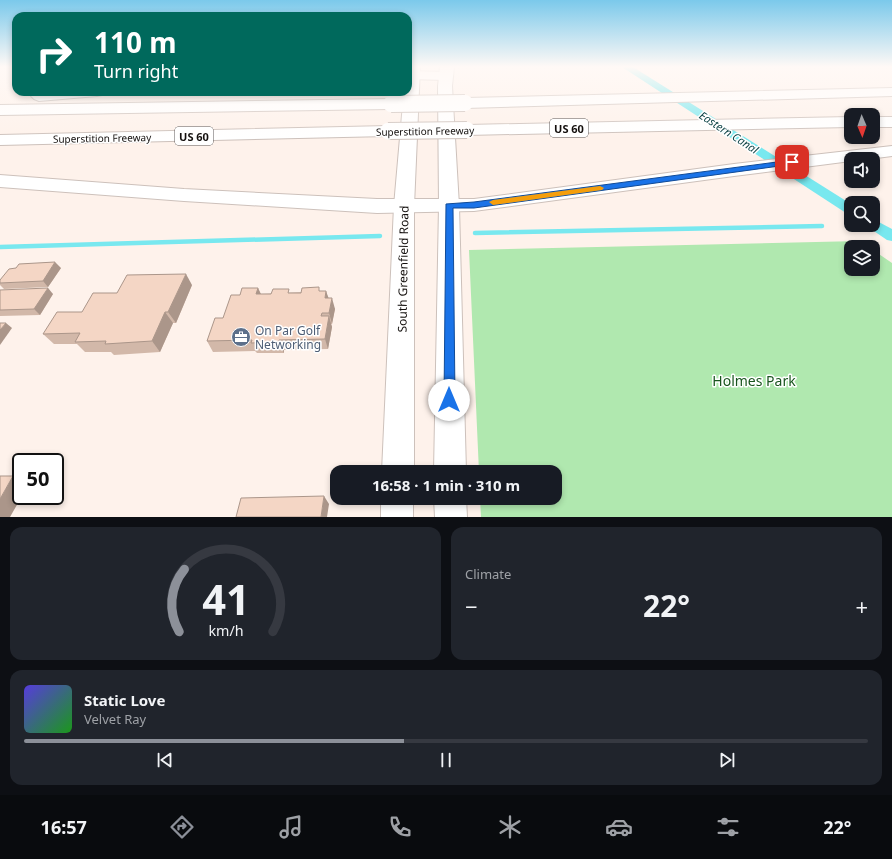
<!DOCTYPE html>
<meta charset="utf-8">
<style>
body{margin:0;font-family:"Noto Sans",sans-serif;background:#20242c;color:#f1f3f6;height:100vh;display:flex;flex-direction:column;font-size:15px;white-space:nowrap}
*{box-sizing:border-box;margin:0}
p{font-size:13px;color:#9ea1a6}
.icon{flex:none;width:22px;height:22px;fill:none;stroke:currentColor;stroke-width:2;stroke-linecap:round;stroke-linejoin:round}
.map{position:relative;height:517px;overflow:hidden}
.side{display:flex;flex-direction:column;gap:10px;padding:10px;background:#0d0f14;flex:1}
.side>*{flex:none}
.banner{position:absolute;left:12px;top:12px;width:400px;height:84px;border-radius:12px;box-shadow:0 2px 6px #0003;background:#00695c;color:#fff;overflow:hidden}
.needle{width:26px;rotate:178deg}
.buttons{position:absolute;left:844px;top:108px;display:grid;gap:8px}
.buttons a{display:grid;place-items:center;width:36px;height:36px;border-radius:8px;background:#171b24;box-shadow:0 2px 6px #0003;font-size:20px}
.speed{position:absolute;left:12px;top:453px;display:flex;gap:8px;font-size:20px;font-weight:700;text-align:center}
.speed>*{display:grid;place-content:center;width:52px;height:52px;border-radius:50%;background:#171b24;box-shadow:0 2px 6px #0003;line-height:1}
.speed .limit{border:2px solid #111;border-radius:6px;background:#fff;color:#111}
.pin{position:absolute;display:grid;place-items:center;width:34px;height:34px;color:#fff;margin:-17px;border-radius:8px;box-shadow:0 2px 6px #0006}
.me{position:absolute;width:44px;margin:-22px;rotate:0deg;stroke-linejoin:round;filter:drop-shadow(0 0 3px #0008)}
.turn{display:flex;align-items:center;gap:14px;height:84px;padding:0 16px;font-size:18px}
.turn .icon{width:52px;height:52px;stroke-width:2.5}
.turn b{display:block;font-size:28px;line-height:34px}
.big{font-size:30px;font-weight:700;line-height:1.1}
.side .card{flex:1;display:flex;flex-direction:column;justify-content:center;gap:6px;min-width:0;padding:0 14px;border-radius:12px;background:#20242c}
.side .dial{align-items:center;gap:0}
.dial svg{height:104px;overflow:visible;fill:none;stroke:#363941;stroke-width:7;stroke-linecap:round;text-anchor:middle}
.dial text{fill:#f1f3f6;stroke:none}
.song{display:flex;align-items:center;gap:12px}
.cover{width:48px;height:48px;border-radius:6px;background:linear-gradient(135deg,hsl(250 70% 55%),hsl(120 70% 35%))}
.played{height:4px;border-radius:2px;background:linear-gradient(90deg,#8c9099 45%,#363941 45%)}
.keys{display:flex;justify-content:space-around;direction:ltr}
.heat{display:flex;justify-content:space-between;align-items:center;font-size:22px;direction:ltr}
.side .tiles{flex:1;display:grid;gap:10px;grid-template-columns:1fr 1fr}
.card:last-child{grid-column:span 2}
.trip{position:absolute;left:330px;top:465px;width:232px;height:40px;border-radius:12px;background:#171b24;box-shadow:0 2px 6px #0003;font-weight:700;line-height:40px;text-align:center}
.tab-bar{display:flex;height:64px;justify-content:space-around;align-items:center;background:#090b0e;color:#9ea1a6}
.tab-bar .icon{width:28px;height:28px}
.tab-bar .selected{color:#8c9099}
.tab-bar b{font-size:18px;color:#f1f3f6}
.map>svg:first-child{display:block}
.green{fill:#b0e8af}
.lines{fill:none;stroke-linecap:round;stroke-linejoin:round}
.stream{stroke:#78e8ef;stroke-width:4.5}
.canal{fill:#78e8ef;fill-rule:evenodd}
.secondary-casing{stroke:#cdc1bb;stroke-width:2}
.motorway-casing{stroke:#cdc1bb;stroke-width:2}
.secondary{fill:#fff;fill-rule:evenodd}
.motorway{fill:#fff;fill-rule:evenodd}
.motorway-bridge-casing{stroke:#cdc1bb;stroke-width:18;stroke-linecap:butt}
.motorway-bridge{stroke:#fff;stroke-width:16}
.wall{fill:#d2b8a9}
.shaded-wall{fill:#ab968a}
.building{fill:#f4d6c5;stroke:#ab968a}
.route{fill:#1a73e8;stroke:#114b97}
.slow{fill:#f59e0b}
.labels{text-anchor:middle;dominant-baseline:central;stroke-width:3;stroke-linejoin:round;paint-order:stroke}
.far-street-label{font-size:10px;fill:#130f0d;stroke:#fff}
.shield{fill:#fff;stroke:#5a5756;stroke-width:1}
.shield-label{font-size:11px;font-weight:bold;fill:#130f0d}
.far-water-label{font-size:11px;font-style:italic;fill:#083f42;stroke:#fff}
.street-label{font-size:12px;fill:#130f0d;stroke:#fff}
.service-label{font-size:12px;fill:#4e5e75;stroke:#fff;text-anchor:start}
.near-park-label{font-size:14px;fill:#19551e;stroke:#fff}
</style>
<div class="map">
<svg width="892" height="517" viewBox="0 0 892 517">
<rect width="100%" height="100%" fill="#fef2eb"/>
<polygon class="green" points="859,241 868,247 851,247 851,269 873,269 873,250 892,263 892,517 481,517 480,498 555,498 555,472 479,472 469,250"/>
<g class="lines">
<g class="stream">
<polyline points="475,233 822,226"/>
<polyline points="0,247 380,236"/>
</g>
<g class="canal">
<polygon points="622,67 633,67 851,204 851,215 846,213"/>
<polygon points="873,219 892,229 892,241 887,240 868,227 867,225 873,225"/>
</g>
<defs>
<g id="secondary">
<polygon points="408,67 420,67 414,206 414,472 382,472 394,206 404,92 408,92"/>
<polygon points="440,67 454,67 452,86 459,206 466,472 434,472 439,206 438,86"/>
<rect x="381" y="498" width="32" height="19"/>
<polygon points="434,498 466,498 467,517 435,517"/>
</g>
<g id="motorway">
<polygon points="408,71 446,72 451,73 453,76 451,79 446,80 408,79"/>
<polygon points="892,88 892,96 465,108 460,106 457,103 460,100 465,98"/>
<polygon points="37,92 104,92 102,95 97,96 39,101 34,99 31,96 34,93"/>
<polygon points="391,99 396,101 399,104 396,107 391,109 0,115 0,105"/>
<polygon points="851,117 851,127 467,135 461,134 459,130 461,126 467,125"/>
<rect x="873" y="117" width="19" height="10"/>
<polygon points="388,126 394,127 396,131 394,135 388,136 0,145 0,135"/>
<polygon points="892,146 892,156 869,159 851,159 851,161 734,176 474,211 377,213 184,201 0,187 0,175 184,189 377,199 474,199 734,164"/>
</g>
</defs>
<use href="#secondary" class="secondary-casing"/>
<use href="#motorway" class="motorway-casing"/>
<use href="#secondary" class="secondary"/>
<use href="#motorway" class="motorway"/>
<defs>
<g id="motorway-bridge">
<polyline points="391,104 465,103"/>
<polyline points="388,131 467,130"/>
</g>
</defs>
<use href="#motorway-bridge" class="motorway-bridge-casing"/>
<use href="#motorway-bridge" class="motorway-bridge"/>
</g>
<g class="wall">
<polygon points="16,268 61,268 48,287 4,289 0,285 0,280"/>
<polygon points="192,285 176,323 173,323 160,352 114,355 111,352 85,352 77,344 54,344 43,334 82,312"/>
<polygon points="258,288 261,294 326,291 328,298 335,309 332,324 331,324 332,327 328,349 284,350 284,353 257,353 255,351 213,352 207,341 223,318 240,295"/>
<polygon points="0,290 53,294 40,315 0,316"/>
</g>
<g class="shaded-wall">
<polygon points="55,262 61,268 48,287 43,281"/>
<polygon points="186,274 192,285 176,323 168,312"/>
<polygon points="48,288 53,294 40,315 34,309"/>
<polygon points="258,288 263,299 256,294"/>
<polygon points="326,291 330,302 325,298"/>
<polygon points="332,298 335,309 332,324 329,313"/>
<polygon points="165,312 173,323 160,352 152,341"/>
<polygon points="329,316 332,327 328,349 325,339"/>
<polygon points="6,323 12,328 0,345 0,330"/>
<polygon points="279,340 284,350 284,353 279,342"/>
<polygon points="13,476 21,480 21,496 22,496 10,517 0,517 0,499"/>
<polygon points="324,496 329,504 327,517 321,517"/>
</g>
<g class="building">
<polygon points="55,262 43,281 0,283 0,280 9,269 16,268 19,264"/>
<polygon points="186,274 168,312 165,312 152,341 105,344 106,341 75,342 80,333 43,334 57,312 82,312 93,293 117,293 127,275"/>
<polygon points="319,287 319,291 326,291 325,298 332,298 329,313 322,313 321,316 329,316 325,339 279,340 279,342 251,343 252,340 207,341 215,318 223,318 231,295 240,295 242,288 258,288 256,294 271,294 273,289 289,289 288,293 301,293 302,288"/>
<polygon points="48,288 34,309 0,310 0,290"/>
<polygon points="0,323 6,323 0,330"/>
<polygon points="0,476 13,476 0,499"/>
<polygon points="324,496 321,517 236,517 241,498"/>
</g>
<linearGradient id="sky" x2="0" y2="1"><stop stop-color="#7bc9eb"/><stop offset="0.48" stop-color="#fff9f6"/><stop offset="1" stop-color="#fff9f6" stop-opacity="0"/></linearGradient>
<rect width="892" height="139" fill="url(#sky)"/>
<polygon class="route" points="792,160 795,162 794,164 474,208 453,208 455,400 453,404 449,406 445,404 444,400 446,204 474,202"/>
<polygon class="slow" points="600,186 604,188 602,190 493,205 489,202 493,200"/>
<defs>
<symbol id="office-disc" viewBox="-11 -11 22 22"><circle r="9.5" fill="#5c6f8a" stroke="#fff"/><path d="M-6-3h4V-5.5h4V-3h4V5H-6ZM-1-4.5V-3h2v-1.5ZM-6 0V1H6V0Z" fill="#fff"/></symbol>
</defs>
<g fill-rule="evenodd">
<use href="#office-disc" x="230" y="326" width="22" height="22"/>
</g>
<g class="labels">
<g class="far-street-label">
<text transform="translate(425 131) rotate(-1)">Superstition Freeway</text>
<text transform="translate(102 138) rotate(-1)">Superstition Freeway</text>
</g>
<g class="shield">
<rect x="550" y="119" width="38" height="18" rx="3"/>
<rect x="175" y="127" width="38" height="18" rx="3"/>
</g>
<g class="shield-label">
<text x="569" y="128">US 60</text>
<text x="194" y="136">US 60</text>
</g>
<g class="far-water-label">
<text transform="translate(729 132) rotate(33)">Eastern Canal</text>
</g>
<g class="street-label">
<text transform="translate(403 269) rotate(-89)">South Greenfield Road</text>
</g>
<g class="service-label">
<text x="255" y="330">On Par Golf<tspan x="255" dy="14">Networking</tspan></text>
</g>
<g class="near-park-label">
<text x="754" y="380">Holmes Park</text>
</g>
</g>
</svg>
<div class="buttons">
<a><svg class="needle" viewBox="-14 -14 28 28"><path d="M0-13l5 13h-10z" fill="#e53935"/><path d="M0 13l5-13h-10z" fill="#9ea1a6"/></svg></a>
<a><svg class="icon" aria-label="sound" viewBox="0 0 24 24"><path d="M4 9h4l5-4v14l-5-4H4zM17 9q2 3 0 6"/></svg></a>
<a><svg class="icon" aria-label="search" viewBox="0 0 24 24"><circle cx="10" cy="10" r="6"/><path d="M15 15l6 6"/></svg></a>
<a><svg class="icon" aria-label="layers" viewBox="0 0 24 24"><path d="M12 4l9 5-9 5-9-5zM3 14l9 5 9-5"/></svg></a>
</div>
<div class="speed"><div class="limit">50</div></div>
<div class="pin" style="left:792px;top:162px;background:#d93025"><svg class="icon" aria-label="arrive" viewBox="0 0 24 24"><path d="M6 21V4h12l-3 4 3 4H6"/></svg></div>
<svg class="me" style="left:449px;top:400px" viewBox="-20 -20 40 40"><circle r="19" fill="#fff"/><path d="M0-13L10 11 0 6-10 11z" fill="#1a73e8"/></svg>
<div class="trip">16:58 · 1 min · 310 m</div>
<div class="banner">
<div class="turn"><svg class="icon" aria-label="right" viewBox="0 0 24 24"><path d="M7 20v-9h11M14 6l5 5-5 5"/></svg><div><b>110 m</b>Turn right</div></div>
</div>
</div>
<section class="side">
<div class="tiles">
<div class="card dial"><svg viewBox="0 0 100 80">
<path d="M14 69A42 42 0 1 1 86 69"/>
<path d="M14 69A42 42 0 0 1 18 21" stroke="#8c9099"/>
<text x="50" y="56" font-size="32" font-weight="700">41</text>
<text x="50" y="72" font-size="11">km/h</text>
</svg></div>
<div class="card"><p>Climate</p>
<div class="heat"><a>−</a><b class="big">22°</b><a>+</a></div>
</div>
<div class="card">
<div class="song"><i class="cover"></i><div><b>Static Love</b><p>Velvet Ray</p></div></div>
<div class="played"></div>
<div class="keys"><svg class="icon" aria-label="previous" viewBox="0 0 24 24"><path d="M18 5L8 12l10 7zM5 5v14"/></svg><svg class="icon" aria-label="pause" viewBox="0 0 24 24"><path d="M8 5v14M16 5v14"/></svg><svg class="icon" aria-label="next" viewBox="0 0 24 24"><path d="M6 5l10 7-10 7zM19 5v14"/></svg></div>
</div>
</div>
</section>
<nav class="tab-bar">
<b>16:57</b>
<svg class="icon selected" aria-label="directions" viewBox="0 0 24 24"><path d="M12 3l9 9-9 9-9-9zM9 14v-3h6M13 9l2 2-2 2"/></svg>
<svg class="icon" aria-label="music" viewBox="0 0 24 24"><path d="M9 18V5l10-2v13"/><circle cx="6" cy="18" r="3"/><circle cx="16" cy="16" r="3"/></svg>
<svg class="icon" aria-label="phone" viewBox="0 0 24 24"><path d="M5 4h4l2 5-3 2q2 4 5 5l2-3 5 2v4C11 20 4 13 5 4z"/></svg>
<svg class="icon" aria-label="climate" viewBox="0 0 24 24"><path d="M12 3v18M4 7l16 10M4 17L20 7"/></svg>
<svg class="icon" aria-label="car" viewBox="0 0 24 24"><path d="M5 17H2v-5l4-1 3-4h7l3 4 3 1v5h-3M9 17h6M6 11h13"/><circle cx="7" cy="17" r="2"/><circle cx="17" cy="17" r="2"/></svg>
<svg class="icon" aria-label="filters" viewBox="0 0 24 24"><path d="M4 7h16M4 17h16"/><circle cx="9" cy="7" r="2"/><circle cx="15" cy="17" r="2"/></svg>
<b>22°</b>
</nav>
